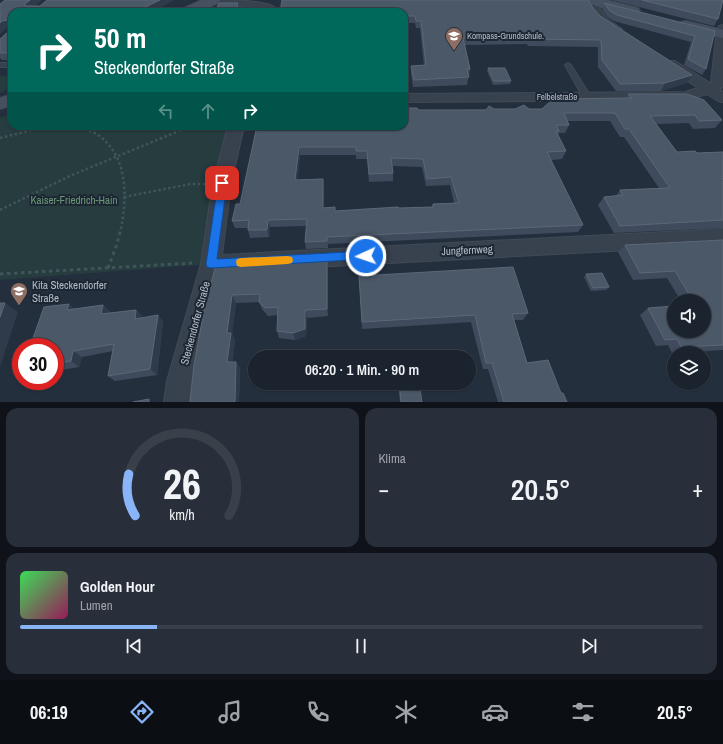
<!DOCTYPE html>
<html lang="de">
<meta charset="utf-8">
<style>
body{margin:0;font-family:"Archivo Narrow",sans-serif;background:#282f3a;color:#f1f3f6;height:100vh;display:flex;flex-direction:column;font-size:15px;white-space:nowrap}
*{box-sizing:border-box;margin:0}
p{font-size:13px;color:#a0a4aa}
.icon{flex:none;width:22px;height:22px;fill:none;stroke:currentColor;stroke-width:2;stroke-linecap:round;stroke-linejoin:round}
.map{position:relative;height:402px;overflow:hidden}
.details{display:flex;flex-direction:column;gap:6px;padding:6px;background:#0f1319;flex:1}
.details>*{flex:none}
.hud{position:absolute;left:8px;top:8px;width:400px;height:122px;border-radius:12px;box-shadow:0 1px 3px #0004,0 0 0 1px #39404a;background:#00695c;color:#fff;overflow:hidden}
.tools{position:absolute;left:667px;top:294px;display:grid;gap:8px}
.tools a{display:grid;place-items:center;width:44px;height:44px;border-radius:50%;background:#1b232e;box-shadow:0 1px 3px #0004,0 0 0 1px #39404a;font-size:20px}
.speed{position:absolute;left:12px;top:338px;display:flex;gap:8px;font-size:20px;font-weight:700;text-align:center}
.speed>*{display:grid;place-content:center;width:52px;height:52px;border-radius:50%;background:#1b232e;box-shadow:0 1px 3px #0004,0 0 0 1px #39404a;line-height:1}
.speed .limit{border:6px solid #d22;background:#fff;color:#111}
.pin{position:absolute;display:grid;place-items:center;width:34px;height:34px;color:#fff;margin:-17px;border-radius:8px;box-shadow:0 2px 6px #0006}
.me{position:absolute;width:44px;margin:-22px;rotate:267deg;stroke-linejoin:round;filter:drop-shadow(0 0 3px #0008)}
.turn{display:flex;align-items:center;gap:14px;height:84px;padding:0 20px;font-size:18px}
.turn .icon{width:52px;height:52px;stroke-width:2.5}
.turn b{display:block;font-size:28px;line-height:34px}
.lanes{display:flex;align-items:center;height:38px;padding:0 20px;background:#0003;justify-content:center;gap:20px;direction:ltr}
.lanes .off{opacity:.35}
.big{font-size:30px;font-weight:600;line-height:1.1}
.details .tile{flex:1;display:flex;flex-direction:column;justify-content:center;gap:6px;min-width:0;padding:0 14px;border-radius:12px;background:#282f3a}
.details .dial{align-items:center;gap:0}
.dial svg{height:104px;overflow:visible;fill:none;stroke:#39404a;stroke-width:7;stroke-linecap:round;text-anchor:middle}
.dial text{fill:#f1f3f6;stroke:none}
.song{display:flex;align-items:center;gap:12px}
.cover{width:48px;height:48px;border-radius:6px;background:linear-gradient(135deg,hsl(130 70% 55%),hsl(330 70% 35%))}
.played{height:4px;border-radius:2px;background:linear-gradient(90deg,#8ab4f8 20%,#39404a 20%)}
.keys{display:flex;justify-content:space-around;direction:ltr}
.heat{display:flex;justify-content:space-between;align-items:center;font-size:22px;direction:ltr}
.details .tiles{flex:1;display:grid;gap:6px;grid-template-columns:1fr 1fr}
.tile:last-child{grid-column:span 2}
.trip{position:absolute;left:248px;top:350px;width:228px;height:40px;border-radius:20px;background:#1b232e;box-shadow:0 1px 3px #0004,0 0 0 1px #39404a;font-weight:600;line-height:40px;text-align:center}
.menu{display:flex;height:64px;justify-content:space-around;align-items:center;background:#0b0e12;color:#a0a4aa}
.menu .icon{width:28px;height:28px}
.menu .selected{color:#8ab4f8}
.menu b{font-size:18px;color:#f1f3f6}
.map>svg:first-child{display:block}
.green{fill:#263c3f}
.lines{fill:none;stroke-linecap:round;stroke-linejoin:round}
.lane-casing{stroke:#414a57;stroke-width:2}
.street-casing{stroke:#414a57;stroke-width:2}
.secondary-casing{stroke:#414a57;stroke-width:2}
.path-far1{stroke:#3f5557;stroke-width:2.5;stroke-dasharray:2.5 2.5;stroke-linecap:butt}
.path{stroke:#3f5557;stroke-width:3;stroke-dasharray:3.5 3.5;stroke-linecap:butt}
.lane{fill:#38414e;fill-rule:evenodd}
.street{fill:#38414e;fill-rule:evenodd}
.secondary{fill:#465061;fill-rule:evenodd}
.wall{fill:#3f4b5c;fill-rule:evenodd}
.shaded-wall{fill:#2f3b4b}
.building{fill:#4b5868;stroke:#5c6777;fill-rule:evenodd}
.route{fill:#1a73e8;stroke:#114b97}
.slow{fill:#f59e0b}
.labels{text-anchor:middle;dominant-baseline:central;stroke-width:4;stroke-linejoin:round;paint-order:stroke}
.far-poi-label{font-size:9px;fill:#b4bcc9;stroke:#1d2633;text-anchor:start}
.far-street-label{font-size:9px;fill:#b4bcc9;stroke:#1d2633}
.park-label{font-size:11px;fill:#6b9a76;stroke:#1d2633}
.street-label{font-size:11px;fill:#b4bcc9;stroke:#1d2633}
.poi-label{font-size:11px;fill:#b4bcc9;stroke:#1d2633;text-anchor:start}
</style>
<div class="map">
<svg width="723" height="402" viewBox="0 0 723 402">
<rect width="100%" height="100%" fill="#242f3e"/>
<g class="green">
<polygon points="12,75 12,87 0,93 0,76"/>
<polygon points="12,113 12,126 243,126 211,264 0,280 0,118"/>
</g>
<g class="lines">
<defs>
<g id="lane">
<rect x="0" y="63" width="12" height="4"/>
<polygon points="568,63 571,65 591,97 590,99 587,99 583,97 565,65"/>
</g>
<g id="street">
<path d="M216 0C227 0 268 0 275 8L273 12H261L262 10 221 3Z"/>
<path d="M589 0H599L598 6 606 18 622 29 620 32C605 35 594 16 586 6Z"/>
<polygon points="723,25 723,87 719,89 723,92 723,102 718,101 707,94 686,100 404,102 404,94 685,92 698,88 663,64 665,61 675,61 710,83 711,82 717,29 719,26"/>
<polygon points="228,126 244,126 231,183 222,255 723,229 723,245 219,272 191,381 190,402 164,402 167,381 201,264 213,183"/>
</g>
<g id="secondary">
<polygon points="202,0 220,0 218,3 198,12 180,12 182,9"/>
<polygon points="583,0 606,0 638,8 640,11 638,14 633,15 585,3"/>
<polygon points="686,21 723,30 723,38 681,28 679,25 681,22"/>
<polygon points="12,94 12,105 0,109 0,98"/>
</g>
</defs>
<use href="#lane" class="lane-casing"/>
<use href="#street" class="street-casing"/>
<use href="#secondary" class="secondary-casing"/>
<g class="path-far1">
<path d="M80 126C87 130 95 132 102 138 128 160 127 198 121 229"/>
<polyline points="0,138 32,130 72,126"/>
<polyline points="124,197 190,184 206,184"/>
<polyline points="0,210 72,175 191,126"/>
</g>
<g class="path">
<polyline points="108,268 117,244 121,228"/>
<polyline points="0,274 193,263"/>
</g>
<use href="#lane" class="lane"/>
<use href="#street" class="street"/>
<use href="#secondary" class="secondary"/>
</g>
<g class="wall">
<polygon points="612,0 723,0 718,19 714,26"/>
<polygon points="604,3 715,31 706,69 702,75 684,65 691,42 614,21 607,17 602,9"/>
<polygon points="0,4 34,6 167,4 12,12 12,60 2,60 0,58 0,39 9,31 9,28 7,28"/>
<polygon points="593,8 600,16 692,75 687,83 661,91 616,91 598,67 598,47 528,46 527,44 465,45 470,69 467,85 413,87 411,73 411,66 424,66 420,28 416,28 415,23 404,23 404,12"/>
<polygon points="488,68 511,81 510,84 493,85 487,71"/>
<path d="M628 94 722 120 715 128 693 129 689 123 656 124 677 152 697 153 723 152V228L614 233 598 205 604 197 616 196 620 190 659 188 624 137H620L610 121H567L569 125 565 133H559L558 135 566 151 562 159 551 160 583 225 578 232 328 244V248L306 249 305 242 306 226 270 227 269 237 250 238 248 230V228H235L232 221 240 204 257 126 408 108 419 110 542 109 556 99 626 98ZM300 155H356V159H367L369 182 393 181V173L392 166 422 167 426 186 450 185 454 203 433 204 432 207 335 211 323 208 324 187 323 179 297 180Z"/>
<polygon points="723,240 723,350 672,353 668,345 656,346 640,315 648,308 674,331 704,301 681,301 667,278 633,280 618,252 625,245"/>
<polygon points="216,265 328,268 328,316 307,318 306,336 295,340 279,338 277,331 278,315 268,316 262,309 259,302 236,303 232,334 235,340 232,362 236,362 240,368 239,402 190,402"/>
<polygon points="586,274 609,287 606,290 591,291 584,277"/>
<polygon points="359,276 528,313 523,320 514,320 527,363 561,393 567,402 498,402 488,369 483,369 471,322 362,329"/>
<polygon points="103,305 110,312 109,313 136,310 142,316 142,318 158,315 163,322 157,375 115,381 108,376 113,351 82,357 79,367 55,371 55,347 37,345 32,341 74,309"/>
<polygon points="398,383 419,383 422,402 400,402"/>
</g>
<g class="shaded-wall">
<polygon points="30,0 42,0 29,11 25,6 25,4"/>
<polygon points="160,0 174,0 167,4 151,12 135,12"/>
<polygon points="238,3 240,12 236,12 237,6"/>
<polygon points="8,20 12,27 7,28 0,34 0,23 2,21"/>
<polygon points="692,75 687,83 661,91 665,83"/>
<polygon points="299,147 300,155 297,188 295,180"/>
<polygon points="323,179 324,187 323,215"/>
<polygon points="268,220 270,227 269,237 267,230"/>
<polygon points="327,259 328,268 328,316 327,309"/>
<polygon points="232,295 236,303 232,334 235,340 232,369 227,362 227,333"/>
<polygon points="5,303 18,312 0,367 0,317"/>
<polygon points="69,304 77,311 67,310"/>
<polygon points="103,305 110,312 108,321 101,314"/>
<polygon points="136,310 142,316 142,325 135,319"/>
<polygon points="305,310 307,318 306,336 295,340 293,333"/>
<polygon points="158,315 163,322 157,375 150,369"/>
<polygon points="73,351 82,357 79,367 71,361"/>
<polygon points="236,362 240,368 239,402 235,402"/>
</g>
<g class="building">
<polygon points="5,0 30,0 25,4 25,6 40,6 47,0 160,0 135,12 12,12 12,53 0,53 0,39 9,31 8,20 2,21 0,23 0,4"/>
<polygon points="282,0 588,0 593,8 600,16 692,75 665,83 620,84 602,60 601,40 530,39 529,37 463,38 470,69 467,69 469,77 414,80 411,66 426,65 421,21 416,21 415,16 404,16 404,12 280,12"/>
<polygon points="642,0 723,0 718,19"/>
<polygon points="219,3 238,3 237,6 238,6 236,12 215,12"/>
<polygon points="604,3 715,31 706,69 688,59 695,36 617,15 610,11"/>
<polygon points="488,68 505,68 511,81 494,81"/>
<path d="M628 94H687L704 100 722 120 699 121 695 115 650 116 677 152 695 151 697 153 723 152V177H721L723 179V220L620 226 604 197 623 195 620 190 670 188 629 129H625L615 113H564L569 125H556L559 131H556L566 151 547 152 583 225 327 237V241L305 242 307 219 268 220 267 230H248L249 220 232 221 236 204H240L257 126H404V102L408 108H417L419 110H486L489 106 494 109H515L524 105 529 109H542L555 97 556 99 632 98ZM299 147H356V151H367L369 174 393 173 391 158 423 159 427 179 451 177 459 203 433 204V207L399 208 398 207 335 211V207L323 208V179L295 180Z"/>
<polygon points="723,240 723,345 681,347 677,339 665,340 648,308 674,306 674,331 704,331 704,301 693,301 675,271 640,273 625,245"/>
<polygon points="327,259 327,309 305,310 305,329 293,333 277,331 278,307 265,308 259,302 260,294 232,295 227,333 231,333 227,362 236,362 235,402 190,402 194,365 205,305 216,265"/>
<polygon points="513,267 528,313 512,314 527,363 548,360 561,393 563,393 567,402 504,402 492,363 486,363 475,315 362,322 359,276"/>
<polygon points="602,273 609,287 593,288 586,274"/>
<polygon points="0,303 5,303 0,317"/>
<polygon points="69,304 67,310 103,305 101,314 136,310 135,319 158,315 150,369 108,376 114,344 73,351 71,361 55,364 55,347 37,347 38,341 32,341 44,307"/>
<polygon points="416,355 416,357 396,357 396,356"/>
<polygon points="399,383 419,383 422,402 401,402"/>
<polygon points="149,399 149,402 133,402"/>
</g>
<polygon class="route" points="222,180 227,183 217,259 366,251 370,253 371,256 370,259 211,268 207,267 206,264 218,183"/>
<polygon class="slow" points="288,256 292,257 293,260 292,263 288,264 241,267 237,266 236,262 237,259 241,258"/>
<defs>
<symbol id="school-pin" viewBox="-11 -11 22 30"><path d="M0 17L-7.5 6A9.5 9.5 0 1 1 7.5 6Z" fill="#8d6e63" stroke="#1d2633"/><path d="M0-5L7-2L0 1L-7-2ZM-4 1L0 2.5L4 1V4Q0 6-4 4Z" fill="#fff"/></symbol>
</defs>
<g fill-rule="evenodd">
<use href="#school-pin" x="444" y="26" width="20" height="27"/>
<use href="#school-pin" x="9" y="281" width="20" height="27"/>
</g>
<g class="labels">
<g class="far-poi-label">
<text x="467" y="36">Kompass-Grundschule.</text>
</g>
<g class="far-street-label">
<text x="557" y="97">Felbelstraße</text>
</g>
<g class="park-label">
<text x="74" y="200">Kaiser-Friedrich-Hain</text>
</g>
<g class="street-label">
<text transform="translate(467 250) rotate(-3)">Jungfernweg</text>
<text transform="translate(195 323) rotate(-75)">Steckendorfer Straße</text>
</g>
<g class="poi-label">
<text x="32" y="285">Kita Steckendorfer<tspan x="32" dy="13">Straße</tspan></text>
</g>
</g>
</svg>
<div class="tools">
<a><svg class="icon" aria-label="sound" viewBox="0 0 24 24"><path d="M4 9h4l5-4v14l-5-4H4zM17 9q2 3 0 6"/></svg></a>
<a><svg class="icon" aria-label="layers" viewBox="0 0 24 24"><path d="M12 4l9 5-9 5-9-5zM3 14l9 5 9-5"/></svg></a>
</div>
<div class="speed"><div class="limit">30</div></div>
<div class="pin" style="left:222px;top:183px;background:#d93025"><svg class="icon" aria-label="arrive" viewBox="0 0 24 24"><path d="M6 21V4h12l-3 4 3 4H6"/></svg></div>
<svg class="me" style="left:366px;top:256px" viewBox="-20 -20 40 40"><circle r="17" fill="#1a73e8" stroke="#fff" stroke-width="3"/><path d="M0-11L8 9 0 5-8 9z" fill="#fff"/></svg>
<div class="trip">06:20 · 1 Min. · 90 m</div>
<div class="hud">
<div class="turn"><svg class="icon" aria-label="right" viewBox="0 0 24 24"><path d="M7 20v-9h11M14 6l5 5-5 5"/></svg><div><b>50 m</b>Steckendorfer Straße</div></div>
<div class="lanes"><svg class="icon off" aria-label="left" viewBox="0 0 24 24"><path d="M17 20v-9H6M10 6l-5 5 5 5"/></svg><svg class="icon off" aria-label="ahead" viewBox="0 0 24 24"><path d="M12 20V5M6 11l6-6 6 6"/></svg><svg class="icon" aria-label="right" viewBox="0 0 24 24"><path d="M7 20v-9h11M14 6l5 5-5 5"/></svg></div>
</div>
</div>
<section class="details">
<div class="tiles">
<div class="tile dial"><svg viewBox="0 0 100 80">
<path d="M14 69A42 42 0 1 1 86 69"/>
<path d="M14 69A42 42 0 0 1 9 37" stroke="#8ab4f8"/>
<text x="50" y="56" font-size="32" font-weight="700">26</text>
<text x="50" y="72" font-size="11">km/h</text>
</svg></div>
<div class="tile"><p>Klima</p>
<div class="heat"><a>−</a><b class="big">20.5°</b><a>+</a></div>
</div>
<div class="tile">
<div class="song"><i class="cover"></i><div><b>Golden Hour</b><p>Lumen</p></div></div>
<div class="played"></div>
<div class="keys"><svg class="icon" aria-label="previous" viewBox="0 0 24 24"><path d="M18 5L8 12l10 7zM5 5v14"/></svg><svg class="icon" aria-label="pause" viewBox="0 0 24 24"><path d="M8 5v14M16 5v14"/></svg><svg class="icon" aria-label="next" viewBox="0 0 24 24"><path d="M6 5l10 7-10 7zM19 5v14"/></svg></div>
</div>
</div>
</section>
<nav class="menu">
<b>06:19</b>
<svg class="icon selected" aria-label="directions" viewBox="0 0 24 24"><path d="M12 3l9 9-9 9-9-9zM9 14v-3h6M13 9l2 2-2 2"/></svg>
<svg class="icon" aria-label="music" viewBox="0 0 24 24"><path d="M9 18V5l10-2v13"/><circle cx="6" cy="18" r="3"/><circle cx="16" cy="16" r="3"/></svg>
<svg class="icon" aria-label="phone" viewBox="0 0 24 24"><path d="M5 4h4l2 5-3 2q2 4 5 5l2-3 5 2v4C11 20 4 13 5 4z"/></svg>
<svg class="icon" aria-label="climate" viewBox="0 0 24 24"><path d="M12 3v18M4 7l16 10M4 17L20 7"/></svg>
<svg class="icon" aria-label="car" viewBox="0 0 24 24"><path d="M5 17H2v-5l4-1 3-4h7l3 4 3 1v5h-3M9 17h6M6 11h13"/><circle cx="7" cy="17" r="2"/><circle cx="17" cy="17" r="2"/></svg>
<svg class="icon" aria-label="filters" viewBox="0 0 24 24"><path d="M4 7h16M4 17h16"/><circle cx="9" cy="7" r="2"/><circle cx="15" cy="17" r="2"/></svg>
<b>20.5°</b>
</nav>
